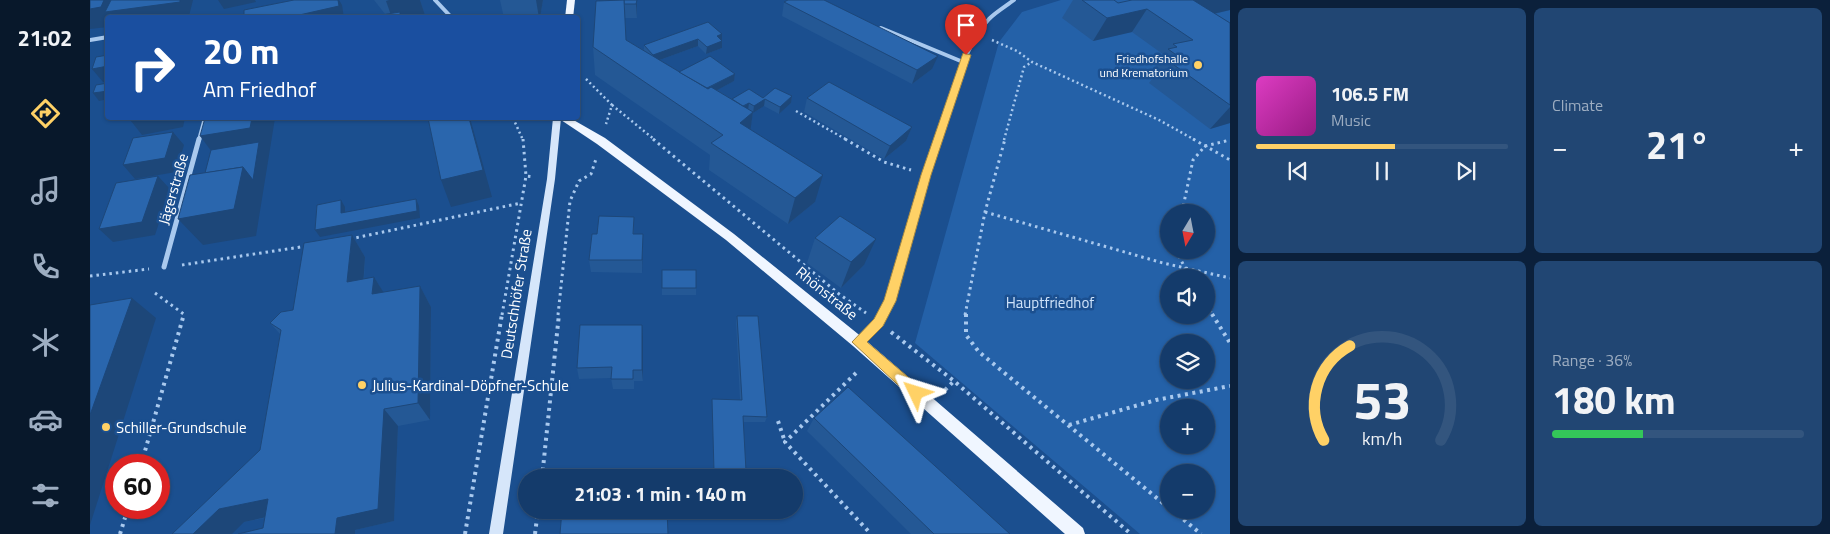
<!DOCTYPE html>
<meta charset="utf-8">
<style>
body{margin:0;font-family:"Titillium Web",sans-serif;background:#214673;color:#f1f3f6;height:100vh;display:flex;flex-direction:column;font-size:19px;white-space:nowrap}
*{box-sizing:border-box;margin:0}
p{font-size:16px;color:#9dadc1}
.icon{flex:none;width:28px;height:28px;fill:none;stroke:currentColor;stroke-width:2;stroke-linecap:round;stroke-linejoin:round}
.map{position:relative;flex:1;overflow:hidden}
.side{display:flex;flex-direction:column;gap:8px;padding:8px;background:#0b203b;width:600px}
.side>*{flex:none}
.hud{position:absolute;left:15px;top:15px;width:475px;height:105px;border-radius:5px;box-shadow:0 1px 4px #0004,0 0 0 1px #33557e;background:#1a4fa0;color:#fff;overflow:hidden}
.needle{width:32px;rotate:190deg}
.buttons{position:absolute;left:1070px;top:204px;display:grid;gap:10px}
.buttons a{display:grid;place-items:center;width:55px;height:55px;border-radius:50%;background:#143b6b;box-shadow:0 1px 4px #0004,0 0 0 1px #33557e;font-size:25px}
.speed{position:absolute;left:15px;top:454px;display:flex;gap:10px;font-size:25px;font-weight:700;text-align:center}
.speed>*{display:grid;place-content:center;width:65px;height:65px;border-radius:50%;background:#143b6b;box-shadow:0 1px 4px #0004,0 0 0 1px #33557e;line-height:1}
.speed .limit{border:8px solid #d22;background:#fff;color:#111}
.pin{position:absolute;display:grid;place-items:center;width:42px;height:42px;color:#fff;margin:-51px -21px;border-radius:50% 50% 50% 0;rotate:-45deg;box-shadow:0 0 5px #0007}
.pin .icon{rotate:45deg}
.me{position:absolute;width:55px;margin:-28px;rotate:311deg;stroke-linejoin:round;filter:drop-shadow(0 0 4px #0008)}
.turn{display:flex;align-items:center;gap:18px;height:105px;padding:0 15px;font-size:22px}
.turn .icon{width:65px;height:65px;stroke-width:2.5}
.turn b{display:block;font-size:35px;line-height:42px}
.big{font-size:38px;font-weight:700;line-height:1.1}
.side .tile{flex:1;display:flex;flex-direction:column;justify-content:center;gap:8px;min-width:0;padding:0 18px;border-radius:8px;background:#214673}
.side .dial{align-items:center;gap:0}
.dial svg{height:130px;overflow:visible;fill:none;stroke:#33557e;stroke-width:7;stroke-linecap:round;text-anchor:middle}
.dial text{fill:#f1f3f6;stroke:none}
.song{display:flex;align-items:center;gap:15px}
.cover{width:60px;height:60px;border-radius:8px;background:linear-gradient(135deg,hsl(310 70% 55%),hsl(310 70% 35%))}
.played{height:5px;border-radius:2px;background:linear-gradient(90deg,#ffd166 55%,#33557e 55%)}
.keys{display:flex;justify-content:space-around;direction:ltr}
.heat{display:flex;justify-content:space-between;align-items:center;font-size:28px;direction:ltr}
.charge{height:8px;border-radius:4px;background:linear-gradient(90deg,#34c759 36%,#33557e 0)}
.side .tiles{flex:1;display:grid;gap:8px;grid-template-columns:repeat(2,1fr)}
.trip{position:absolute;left:428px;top:469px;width:285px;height:50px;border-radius:25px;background:#143b6b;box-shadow:0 1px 4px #0004,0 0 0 1px #33557e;font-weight:700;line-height:50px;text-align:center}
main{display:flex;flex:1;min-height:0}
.tabs{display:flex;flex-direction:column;width:90px;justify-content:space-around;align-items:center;background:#08182b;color:#9dadc1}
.tabs .icon{width:35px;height:35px}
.tabs .current{color:#ffd166}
.tabs b{font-size:22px;color:#f1f3f6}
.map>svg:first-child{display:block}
.green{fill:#2461a8;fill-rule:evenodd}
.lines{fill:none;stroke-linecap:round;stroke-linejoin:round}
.path-far2{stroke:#a9c9ee;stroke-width:2.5;stroke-dasharray:2 3;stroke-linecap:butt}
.path-far1{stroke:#a9c9ee;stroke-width:3;stroke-dasharray:2.5 4;stroke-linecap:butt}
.path{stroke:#a9c9ee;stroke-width:4;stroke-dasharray:3 4.5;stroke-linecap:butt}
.street-far2{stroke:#a9c9ee;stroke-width:4}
.street-far1{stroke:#a9c9ee;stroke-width:5}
.street{stroke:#a9c9ee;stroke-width:5.5}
.secondary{fill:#d6e6fa;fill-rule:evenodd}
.primary{fill:#f0f6ff;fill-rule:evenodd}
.wall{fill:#245895}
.shaded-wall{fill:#1d4779}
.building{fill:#2a66ad;stroke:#1d4779}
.route{fill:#ffd166;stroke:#a68842}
.poi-dot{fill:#ffd166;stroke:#1b4f8f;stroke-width:2}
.labels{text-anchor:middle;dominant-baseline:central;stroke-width:5;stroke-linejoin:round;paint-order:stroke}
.far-poi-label{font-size:12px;fill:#fff;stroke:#1b4f8f;text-anchor:end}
.street-label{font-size:15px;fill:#fff;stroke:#1b4f8f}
.park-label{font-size:15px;fill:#cfe3fa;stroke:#1b4f8f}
.poi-label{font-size:15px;fill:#fff;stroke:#1b4f8f;text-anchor:start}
</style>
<main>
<nav class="tabs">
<b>21:02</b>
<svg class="icon current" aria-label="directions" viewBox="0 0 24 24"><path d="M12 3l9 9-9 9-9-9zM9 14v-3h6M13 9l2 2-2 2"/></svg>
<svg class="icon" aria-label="music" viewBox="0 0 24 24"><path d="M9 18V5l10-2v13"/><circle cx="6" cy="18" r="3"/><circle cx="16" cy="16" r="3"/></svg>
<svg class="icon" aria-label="phone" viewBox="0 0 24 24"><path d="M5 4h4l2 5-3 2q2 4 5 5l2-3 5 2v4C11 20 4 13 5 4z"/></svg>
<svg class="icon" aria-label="climate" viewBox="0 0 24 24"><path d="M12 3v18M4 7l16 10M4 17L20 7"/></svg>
<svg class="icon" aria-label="car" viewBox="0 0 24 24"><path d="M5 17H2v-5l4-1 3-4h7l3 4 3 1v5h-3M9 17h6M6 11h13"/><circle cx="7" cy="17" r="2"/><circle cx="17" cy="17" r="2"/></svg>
<svg class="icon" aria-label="filters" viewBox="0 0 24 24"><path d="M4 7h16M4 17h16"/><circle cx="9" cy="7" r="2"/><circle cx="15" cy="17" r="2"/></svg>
</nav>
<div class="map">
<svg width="1140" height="534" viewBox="0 0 1140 534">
<rect width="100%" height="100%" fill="#1b4f8f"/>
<path class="green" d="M971 0H1140V534H1050L825 343 909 42 932 12ZM1079 212H1116V250H1079ZM1079 278H1116V315H1079ZM1079 342H1116V380H1079ZM1079 408H1116V445H1079ZM1079 472H1116V510H1079Z"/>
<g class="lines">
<g class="path-far2">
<polyline points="859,20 876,26"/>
<polyline points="902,40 927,51 942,62 1069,120 1105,140"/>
<polyline points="488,47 492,46"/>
<polyline points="496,79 522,105 516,124"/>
<polyline points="522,105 565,140"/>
<polyline points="706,111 757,140"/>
<polyline points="423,118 433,140"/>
<polyline points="914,140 934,67 942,62"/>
</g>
<g class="path-far1">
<polyline points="433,139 436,176"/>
<polyline points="563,139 749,294 776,313"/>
<polyline points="755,139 794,162 821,170"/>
<polyline points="1103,139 1140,160"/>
<polyline points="895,212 1073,263 1140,278"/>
<polyline points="1092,212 1103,160 1115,146 1140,140"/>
<polyline points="260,239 431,203"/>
<polyline points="1086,250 1100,278"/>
<polyline points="92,265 217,246"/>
<polyline points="0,276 59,269"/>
<polyline points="65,293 95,315"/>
<polyline points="1116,305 1123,315"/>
<polyline points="412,315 436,176 444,177"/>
<polyline points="468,315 480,201 489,181 501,174 506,159"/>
<polyline points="875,315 895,212 915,139"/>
</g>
<g class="path">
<polyline points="876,314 876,335 889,352 1079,508"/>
<polyline points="1122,314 1140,343"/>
<polyline points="801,332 864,381 1041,534"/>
<polyline points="766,373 695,442 781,534"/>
<polyline points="855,390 864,381"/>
<polyline points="688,421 695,442"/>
<polyline points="979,425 1066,400 1140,386"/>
<polyline points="51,465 94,314"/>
<polyline points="452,478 469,314"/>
<polyline points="1082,510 1111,534"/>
<polyline points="30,534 38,508"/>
<polyline points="375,534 412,314"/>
<polyline points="445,534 448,510"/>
</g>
<g class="street-far2">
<polyline points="345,0 362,18"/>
<polyline points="146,18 160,15"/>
<polyline points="791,28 873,62"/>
<polyline points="0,40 18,37"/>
<polyline points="109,140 115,118"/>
<path d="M847 140C858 104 873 48 899 19 906 12 916 6 924 0"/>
</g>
<g class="street-far1">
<polyline points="74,267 109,139"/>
<path d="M792 315C817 259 828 198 847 139"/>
</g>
<polyline class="street" points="769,342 786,326 793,314"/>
<polygon class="secondary" points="463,118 471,118 465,179 413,534 399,534 457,179"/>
<g class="primary">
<polygon points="477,0 485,0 483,18 475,18"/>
<polygon points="468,118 480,118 515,138 644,234 773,338 993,528 995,534 975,534 763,346 636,240 507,144"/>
</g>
</g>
<g class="wall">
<polygon points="284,0 330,0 336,18 272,18 295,14"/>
<polygon points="410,0 453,0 450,18 414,18"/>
<polygon points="547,0 547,18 535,18 536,40 554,50 554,45 632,34 632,48 616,54 608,46 570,60 589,72 645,74 644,81 627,90 642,99 702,96 701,103 689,114 674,106 663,113 660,130 725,202 698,224 619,170 620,155 505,75 503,47 510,1"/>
<polygon points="983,0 1024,0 1028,3 1140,0 1140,10 1125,14 1140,23 1140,123 1120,129 1059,83 1065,75 1062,72 1074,55 1042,32 1003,41 972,18"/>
<polygon points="694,2 842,69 822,84 692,16"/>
<polygon points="717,98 822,127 816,141 794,159 714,112"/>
<polygon points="544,217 544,234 553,234 553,247 552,273 501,272 499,260 507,234"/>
<polygon points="262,235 275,257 274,279 284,277 293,292 330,286 341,307 340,420 308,426 304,521 265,530 265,534 148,534 173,528 175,518 154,522 170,450 190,334 180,323 203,310"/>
<polygon points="725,238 774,265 751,288 717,263"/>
<polygon points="572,270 606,288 606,295 572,295"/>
<polygon points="647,316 677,417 675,422 653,422 656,471 654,476 624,475 622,405 622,399 650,400 646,322"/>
<polygon points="552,325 553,381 544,381 544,389 523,389 521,378 489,379 487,368"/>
<polygon points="724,418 920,534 821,534 717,431"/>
</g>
<g class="shaded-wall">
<polygon points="14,0 103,0 99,16 85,18 18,18 18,27 0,29 0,9"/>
<polygon points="128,0 165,0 166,2 134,9"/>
<polygon points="248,0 249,0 252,5 254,18 196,18"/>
<polygon points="299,0 330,0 336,18 302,18 296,1"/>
<polygon points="446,0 453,0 450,18 449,18"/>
<polygon points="547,0 547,18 546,4"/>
<polygon points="1103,0 1140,0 1140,10 1087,22"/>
<polygon points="1057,9 1042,32 1003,41 1017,18"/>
<polygon points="632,34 632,48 616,54 617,47 627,36"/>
<polygon points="608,39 608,46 564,62 563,55"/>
<polygon points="848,56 842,69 822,84 827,70"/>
<polygon points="18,66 18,82 13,82 2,69"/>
<polygon points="645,74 644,81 605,102 605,95"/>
<polygon points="18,91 18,99 9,101 3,93"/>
<polygon points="702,96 701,103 689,114 690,107"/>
<polygon points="675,99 674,106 663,113 664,106"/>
<polygon points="659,103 658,110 636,118"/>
<polygon points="1140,107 1140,123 1120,129"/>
<polygon points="663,112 659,140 650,123"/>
<polygon points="61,118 95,118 93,127 52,135 41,121"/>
<polygon points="131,118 185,118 166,236 113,245 88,219 153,167 167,158 131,164 110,136"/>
<polygon points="379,118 380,118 402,197 361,207 351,180"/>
<polygon points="822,127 816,141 794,159 800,146"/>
<polygon points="83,132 94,145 86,172 45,179 33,165"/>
<polygon points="733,175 725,202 698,224 705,198"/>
<polygon points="68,176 80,189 65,235 23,242 9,229"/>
<polygon points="326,199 329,206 330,218 230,237 225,230"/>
<polygon points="251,200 255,207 255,220 251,213"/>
<polygon points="553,234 553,247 552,273 552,260"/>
<polygon points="262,235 275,257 272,302 257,282"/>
<polygon points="786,239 774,265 751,288 761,262"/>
<polygon points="284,277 297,298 282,294"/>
<polygon points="330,286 341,307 340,420 328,403"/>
<polygon points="42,298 66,318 0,525 0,415"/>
<polygon points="552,325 553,337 553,381 552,370"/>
<polygon points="294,409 308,426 304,521 265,530 265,534 245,534 247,518"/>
<polygon points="178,499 200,512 154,522 142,534 103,534 129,509"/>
</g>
<g class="building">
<polygon points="0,0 14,0 11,7 0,9"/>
<polygon points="21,0 90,0 90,2 15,12"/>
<polygon points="204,0 248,0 249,6 196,18 154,18 154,10"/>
<polygon points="510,0 547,0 546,4 534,4 534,0 510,1"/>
<polygon points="534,0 536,40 618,89 621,87 663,112 650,123 733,175 705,198 621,143 633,135 503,47 506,1"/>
<polygon points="698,0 734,0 848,56 827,70 694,2"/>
<polygon points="992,0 1024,0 1028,3 1042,0 1103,0 1140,23 1140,105 1077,60 1089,57 1078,49 1087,47 1083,44 1103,40 1057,9 1017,18"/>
<polygon points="310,12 310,18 272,18"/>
<polygon points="618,22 632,34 627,36 632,41 617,47 608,39 563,55 554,45"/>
<polygon points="18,55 18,66 2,69 6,57"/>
<polygon points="620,56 645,74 617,88 589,72"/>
<polygon points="739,82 822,127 800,146 717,98"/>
<polygon points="18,83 18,91 3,93 6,85"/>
<polygon points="685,88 702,96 690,107 675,99 664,106 659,103 653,106 642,99 659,89 673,98"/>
<polygon points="42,118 61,118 41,121"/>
<polygon points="115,118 162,118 160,128 110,136"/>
<polygon points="338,118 379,118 393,170 351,180"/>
<polygon points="83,132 75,158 33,165 43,138"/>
<polygon points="169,142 163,180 153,167 115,173 121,150"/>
<polygon points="153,167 144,209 88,219 100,175"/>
<polygon points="68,176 52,222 9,229 26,183"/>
<polygon points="326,199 327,211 225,230 227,205 251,200 251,213"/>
<polygon points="509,216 544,217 543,234 553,234 552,260 499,260 502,234 507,234"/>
<polygon points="750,216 786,239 761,262 725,238"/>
<polygon points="262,235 257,282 284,277 282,294 330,286 328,403 294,409 288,509 247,518 245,534 148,534 173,528 178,499 129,509 103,534 82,534 170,450 191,330 180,323 191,312 203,310 214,243"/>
<rect x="572" y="270" width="34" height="18"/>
<polygon points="42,298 0,415 0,305"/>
<polygon points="647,316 668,316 677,417 653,416 656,471 624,471 622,399 652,400"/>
<polygon points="490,325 552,325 552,370 543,370 543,379 521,379 522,367 487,368"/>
<polygon points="758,387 920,534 844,534 724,418"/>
<polygon points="472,510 577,510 578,534 470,534"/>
</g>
<polygon class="route" points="873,53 881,55 841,175 806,301 793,326 777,342 831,388 833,393 831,397 826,399 821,397 762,342 784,319 794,300 831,175"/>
<g class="poi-dot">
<circle cx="1108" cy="65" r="5"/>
<circle cx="272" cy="385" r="5"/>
<circle cx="16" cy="427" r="5"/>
</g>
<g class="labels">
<g class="far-poi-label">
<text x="1098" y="58">Friedhofshalle<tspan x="1098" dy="14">und Krematorium</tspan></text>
</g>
<g class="street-label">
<text transform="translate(83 189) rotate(-74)">Jägerstraße</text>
<text transform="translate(737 293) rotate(39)">Rhönstraße</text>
<text transform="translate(426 294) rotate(-81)">Deutschhöfer Straße</text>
</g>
<g class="park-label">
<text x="960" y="302">Hauptfriedhof</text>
</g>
<g class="poi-label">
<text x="282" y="385">Julius-Kardinal-Döpfner-Schule</text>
<text x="26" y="427">Schiller-Grundschule</text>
</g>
</g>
</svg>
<div class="buttons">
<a><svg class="needle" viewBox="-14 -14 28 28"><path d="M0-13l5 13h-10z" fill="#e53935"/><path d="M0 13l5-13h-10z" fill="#9dadc1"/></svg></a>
<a><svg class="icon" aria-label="sound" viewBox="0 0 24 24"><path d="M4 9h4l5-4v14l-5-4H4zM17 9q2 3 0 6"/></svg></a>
<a><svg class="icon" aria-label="layers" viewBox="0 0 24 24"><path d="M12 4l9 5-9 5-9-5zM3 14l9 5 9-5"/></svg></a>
<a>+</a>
<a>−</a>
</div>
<div class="speed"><div class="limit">60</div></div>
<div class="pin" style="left:876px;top:55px;background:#d93025"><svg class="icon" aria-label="arrive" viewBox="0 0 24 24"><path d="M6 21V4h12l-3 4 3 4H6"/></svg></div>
<svg class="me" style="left:826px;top:393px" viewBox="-20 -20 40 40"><path d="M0-17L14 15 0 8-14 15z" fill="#ffd166" stroke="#fff" stroke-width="4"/></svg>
<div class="trip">21:03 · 1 min · 140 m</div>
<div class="hud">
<div class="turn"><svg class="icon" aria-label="right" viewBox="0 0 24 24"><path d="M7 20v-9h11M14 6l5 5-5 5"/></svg><div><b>20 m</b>Am Friedhof</div></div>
</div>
</div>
<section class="side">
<div class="tiles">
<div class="tile">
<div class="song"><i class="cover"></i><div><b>106.5 FM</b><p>Music</p></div></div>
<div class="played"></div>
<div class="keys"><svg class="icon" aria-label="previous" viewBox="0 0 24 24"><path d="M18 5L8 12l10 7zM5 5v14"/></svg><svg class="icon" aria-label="pause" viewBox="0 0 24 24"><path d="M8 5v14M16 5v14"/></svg><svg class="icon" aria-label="next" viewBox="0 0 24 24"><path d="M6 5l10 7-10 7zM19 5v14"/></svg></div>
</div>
<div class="tile"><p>Climate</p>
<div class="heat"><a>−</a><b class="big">21°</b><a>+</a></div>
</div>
<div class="tile dial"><svg viewBox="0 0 100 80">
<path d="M14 69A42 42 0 1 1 86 69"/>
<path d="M14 69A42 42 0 0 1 30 11" stroke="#ffd166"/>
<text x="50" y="56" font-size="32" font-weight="700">53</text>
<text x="50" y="72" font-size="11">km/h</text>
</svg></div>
<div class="tile"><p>Range · 36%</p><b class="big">180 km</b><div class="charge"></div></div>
</div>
</section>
</main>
